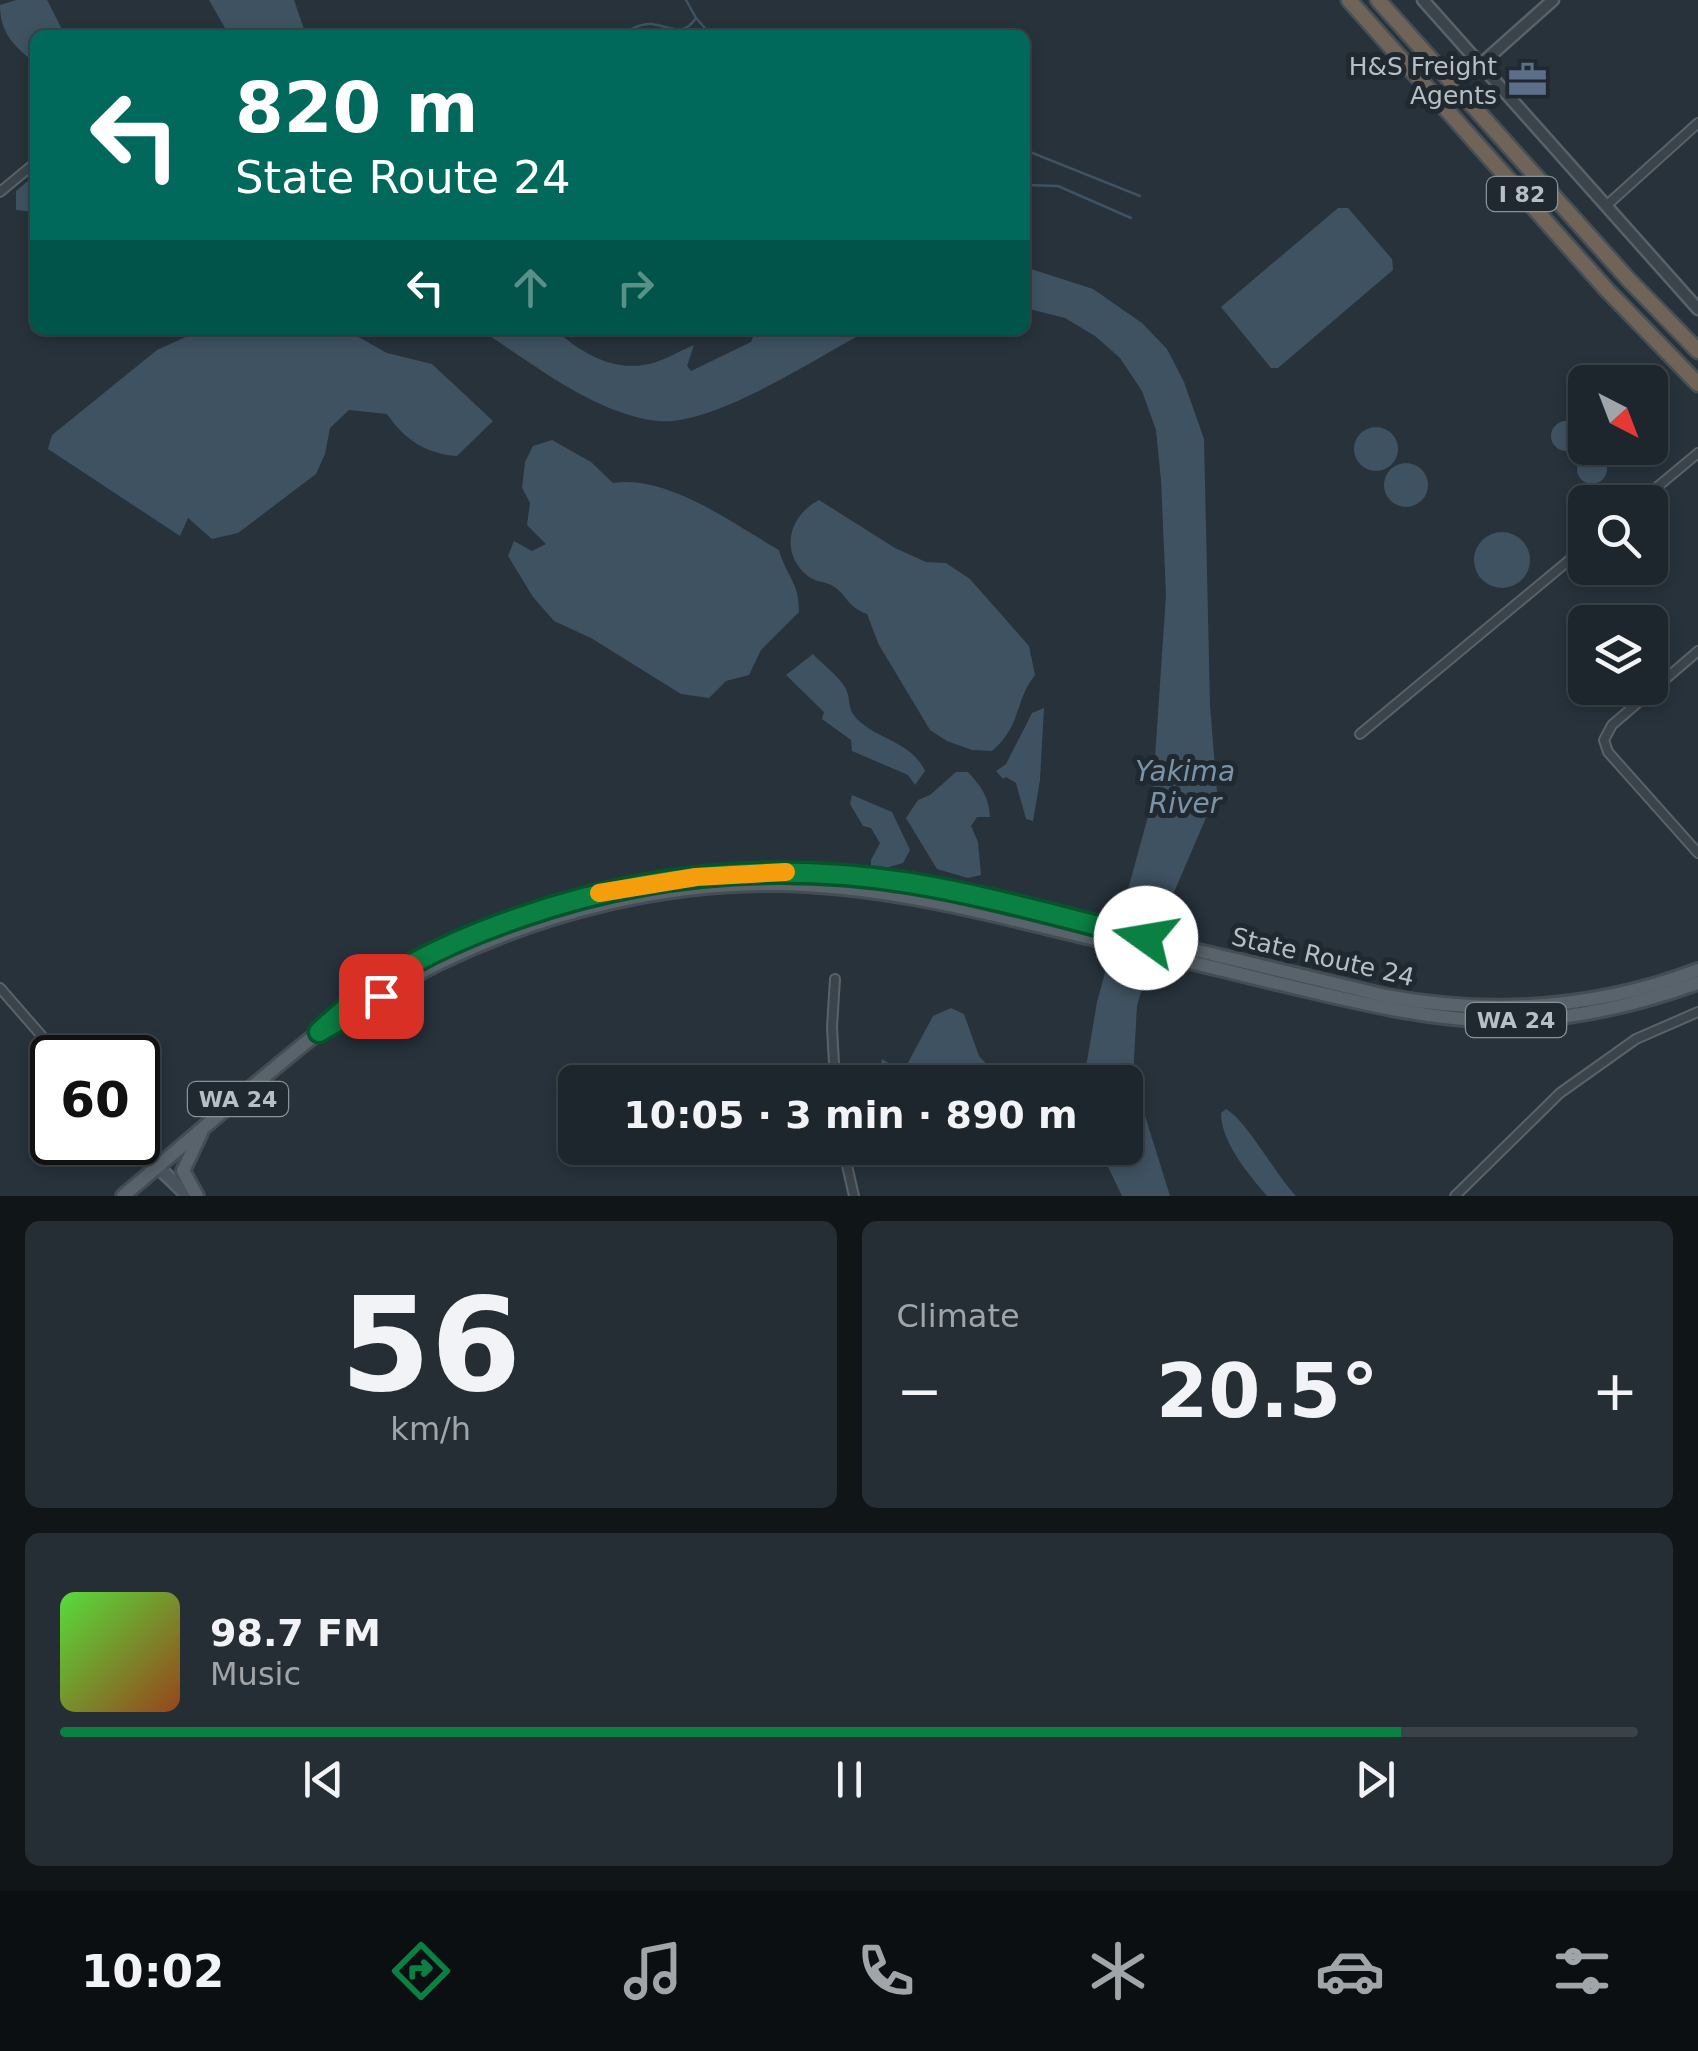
<!DOCTYPE html>
<meta charset="utf-8">
<style>
body{margin:0;font-family:"DejaVu Sans",sans-serif;background:#252e34;color:#f1f3f6;height:100vh;display:flex;flex-direction:column;font-size:38px;white-space:nowrap}
*{box-sizing:border-box;margin:0}
p{font-size:32px;color:#a0a5a9}
.icon{flex:none;width:55px;height:55px;fill:none;stroke:currentColor;stroke-width:2;stroke-linecap:round;stroke-linejoin:round}
.map{position:relative;height:1196px;overflow:hidden}
.drawer{display:flex;flex-direction:column;gap:25px;padding:25px;background:#101518;flex:1}
.drawer>*{flex:none}
.hud{position:absolute;left:30px;top:30px;width:1000px;height:305px;border-radius:15px;box-shadow:0 5px 15px #0003,0 0 0 2px #3b4348;background:#00695c;color:#fff;overflow:hidden}
.needle{width:65px;rotate:138deg}
.controls{position:absolute;left:1568px;top:365px;display:grid;gap:20px}
.controls a{display:grid;place-items:center;width:100px;height:100px;border-radius:15px;background:#1d262c;box-shadow:0 5px 15px #0003,0 0 0 2px #3b4348;font-size:50px}
.speed{position:absolute;left:30px;top:1035px;display:flex;gap:20px;font-size:50px;font-weight:700;text-align:center}
.speed>*{display:grid;place-content:center;width:130px;height:130px;border-radius:50%;background:#1d262c;box-shadow:0 5px 15px #0003,0 0 0 2px #3b4348;line-height:1}
.speed .limit{border:5px solid #111;border-radius:15px;background:#fff;color:#111}
.pin{position:absolute;display:grid;place-items:center;width:85px;height:85px;color:#fff;margin:-42px;border-radius:20px;box-shadow:0 5px 15px #0006}
.me{position:absolute;width:110px;margin:-55px;rotate:283deg;stroke-linejoin:round;filter:drop-shadow(0 0 8px #0008)}
.turn{display:flex;align-items:center;gap:35px;height:210px;padding:0 40px;font-size:45px}
.turn .icon{width:130px;height:130px;stroke-width:2.5}
.turn b{display:block;font-size:70px;line-height:85px}
.lanes{display:flex;align-items:center;height:95px;padding:0 40px;background:#0003;justify-content:center;gap:50px;direction:ltr}
.lanes .off{opacity:.35}
.big{font-size:75px;font-weight:800;line-height:1.1}
.drawer .widget{flex:1;display:flex;flex-direction:column;justify-content:center;gap:15px;min-width:0;padding:0 35px;border-radius:15px;background:#252e34}
.drawer .dial{align-items:center;gap:0}
.dial b{font-size:130px;line-height:1}
.song{display:flex;align-items:center;gap:30px}
.cover{width:120px;height:120px;border-radius:15px;background:linear-gradient(135deg,hsl(110 70% 55%),hsl(20 70% 35%))}
.played{height:10px;border-radius:5px;background:linear-gradient(90deg,#0b8043 85%,#3b4348 85%)}
.keys{display:flex;justify-content:space-around;direction:ltr}
.heat{display:flex;justify-content:space-between;align-items:center;font-size:55px;direction:ltr}
.drawer .tiles{flex:1;display:grid;gap:25px;grid-template-columns:1fr 1fr}
.widget:last-child{grid-column:span 2}
.trip{position:absolute;left:558px;top:1065px;width:585px;height:100px;border-radius:15px;background:#1d262c;box-shadow:0 5px 15px #0003,0 0 0 2px #3b4348;font-weight:800;line-height:100px;text-align:center}
.tab-bar{display:flex;height:160px;justify-content:space-around;align-items:center;background:#0c0f12;color:#a0a5a9}
.tab-bar .icon{width:70px;height:70px}
.tab-bar .on{color:#0b8043}
.tab-bar b{font-size:45px;color:#f1f3f6}
.map>svg:first-child{display:block}
.water{fill:#3f5261}
.lines{fill:none;stroke-linecap:round;stroke-linejoin:round}
.stream{stroke:#3f5261;stroke-width:2.5}
.minor-casing{stroke:#596269;stroke-width:12}
.tertiary-casing{stroke:#596269;stroke-width:15}
.secondary-casing{stroke:#596269;stroke-width:16}
.primary-casing{stroke:#444d54;stroke-width:18}
.motorway-casing{stroke:#464f56;stroke-width:19}
.minor{stroke:#3b444b;stroke-width:8}
.tertiary{stroke:#3b444b;stroke-width:10}
.secondary{stroke:#49535e;stroke-width:11}
.primary{stroke:#59636b;stroke-width:12}
.motorway{stroke:#706459;stroke-width:14}
.route-casing{stroke:#07532c;stroke-width:25}
.route{stroke:#0b8043;stroke-width:18}
.slow{stroke:#f59e0b;stroke-width:18}
.labels{text-anchor:middle;dominant-baseline:central;stroke-width:10;stroke-linejoin:round;paint-order:stroke}
.shield{fill:#202930;stroke:#8a9299;stroke-width:2.5}
.shield-label{font-size:22px;font-weight:bold;fill:#b7bfc6}
.poi-label{font-size:25px;fill:#b7bfc6;stroke:#202930;text-anchor:end}
.street-label{font-size:25px;fill:#b7bfc6;stroke:#202930}
.water-label{font-size:28px;font-style:italic;fill:#7b93a6;stroke:#202930}
</style>
<div class="map">
<svg width="1698" height="1196" viewBox="0 0 1698 1196">
<rect width="100%" height="100%" fill="#27323b"/>
<g class="water">
<path d="M16 0H47L65 35H35V63C14 46 0 33 0 5Z"/>
<polygon points="209,0 294,0 306,35 229,35"/>
<polygon points="35,175 35,212 16,210 16,191"/>
<polygon points="1338,208 1348,208 1392,259 1393,270 1278,368 1271,368 1221,307"/>
<polygon points="1025,267 1093,289 1142,323 1167,349 1184,382 1204,439 1210,705 1217,792 1163,918 1137,1006 1133,1077 1170,1196 1122,1196 1099,1148 1125,1148 1125,1082 1084,1082 1084,1079 1097,1002 1152,802 1166,595 1161,480 1156,430 1142,391 1120,358 1095,336 1065,318 1025,308"/>
<path d="M229 330H346L387 353 432 364 493 421 457 456C426 454 404 439 387 414L349 410 330 428 325 454 316 474 238 533 212 539 188 518 180 536 48 449 52 435 157 350 190 335H227Z"/>
<path d="M481 330H555C582 353 612 372 649 364 664 361 679 351 694 345L687 366 691 371 751 342 756 330H869C817 357 715 426 658 421 597 415 531 363 481 330Z"/>
<circle cx="1566" cy="436" r="15"/>
<circle cx="1376" cy="449" r="22"/>
<path d="M552 440 591 462 613 483C668 475 732 523 779 550 787 578 799 581 799 612L761 650 749 675 726 681 709 698 681 694 591 638 554 621 533 597 508 556 514 541 532 551 546 544 527 525 530 503 522 488 525 462 533 446Z"/>
<circle cx="1592" cy="469" r="15"/>
<circle cx="1406" cy="485" r="22"/>
<path d="M819 500 895 548 926 562 946 563 970 579 1029 646 1035 675C1014 702 1022 725 992 751L972 750 947 741 930 730 879 645 867 614C845 606 848 594 831 585 823 581 816 582 809 577 779 554 788 516 819 500Z"/>
<circle cx="1502" cy="560" r="28"/>
<path d="M813 654C822 664 840 677 846 689 851 700 847 708 856 718 877 740 911 741 925 771L915 785 908 775 852 751 851 740 822 719 824 712 786 675Z"/>
<polygon points="1044,708 1040,780 1033,821 1026,819 1016,783 1006,777 1003,779 996,771 1006,764 1032,713"/>
<path d="M956 772H968C981 786 989 797 990 817H977L971 826 978 842 981 875 968 878 937 869 906 818 918 800 930 795Z"/>
<polygon points="852,795 892,812 910,850 903,863 889,867 884,873 871,873 871,860 880,843 871,828 863,826 850,804"/>
<polygon points="951,1008 964,1014 979,1056 1003,1082 992,1082 981,1071 972,1068 961,1082 877,1082 882,1059 903,1072 933,1016"/>
<path d="M1226 1109C1247 1121 1275 1174 1296 1196H1267C1249 1175 1221 1142 1221 1113Z"/>
</g>
<g class="lines">
<g class="stream">
<polyline points="696,18 711,35"/>
<path d="M619 35C628 30 641 23 651 24 670 26 683 38 696 18L686 0"/>
<polyline points="1025,150 1140,196"/>
<polyline points="1025,185 1058,186 1131,218"/>
</g>
<defs>
<g id="minor">
<polyline points="0,192 35,163"/>
<polyline points="1607,205 1698,123"/>
<polyline points="1639,502 1698,453"/>
<polyline points="1698,651 1612,725 1604,740 1608,752 1698,853"/>
<polyline points="1360,734 1585,547"/>
<polyline points="835,979 832,1027 835,1082"/>
<polyline points="0,988 61,1058"/>
<polyline points="136,1142 158,1167"/>
<polyline points="843,1148 854,1196"/>
<polyline points="1455,1196 1560,1093 1636,1039 1698,1012"/>
</g>
<g id="tertiary">
<polyline points="1423,0 1698,309"/>
<polyline points="1480,65 1553,0"/>
</g>
<polyline id="secondary" points="158,1167 188,1196"/>
<g id="primary">
<path d="M334 1024C370 1004 403 981 439 963 544 912 663 882 781 884 873 886 960 906 1049 928 1125 946 1200 964 1276 983 1350 1000 1423 1020 1499 1021 1568 1021 1634 1006 1698 983"/>
<path d="M123 1196C186 1143 249 1088 314 1036 336 1019 354 999 378 984 535 886 726 855 908 883 972 893 1036 912 1099 927 1195 950 1290 973 1386 996 1493 1016 1596 1009 1698 970"/>
<polyline points="197,1196 183,1171 201,1133"/>
</g>
<g id="motorway">
<polyline points="1349,0 1607,290 1698,384"/>
<polyline points="1378,0 1628,279 1698,351"/>
</g>
</defs>
<use href="#minor" class="minor-casing"/>
<use href="#tertiary" class="tertiary-casing"/>
<use href="#secondary" class="secondary-casing"/>
<use href="#primary" class="primary-casing"/>
<use href="#motorway" class="motorway-casing"/>
<use href="#minor" class="minor"/>
<use href="#tertiary" class="tertiary"/>
<use href="#secondary" class="secondary"/>
<use href="#primary" class="primary"/>
<use href="#motorway" class="motorway"/>
</g>
<g class="lines">
<defs>
<path id="route" d="M381 996 319 1032C377 976 445 943 521 917 647 873 778 862 910 883 989 896 1068 919 1146 938"/>
</defs>
<use href="#route" class="route-casing"/>
<use href="#route" class="route"/>
<polyline class="slow" points="599,893 696,877 786,872"/>
</g>
<defs>
<symbol id="office-bare" viewBox="-9 -9 18 18"><path d="M-6-3h4V-5.5h4V-3h4V5H-6ZM-1-4.5V-3h2v-1.5ZM-6 0V1H6V0Z" fill="#5c6f8a" stroke="#202930" stroke-width="2.5" paint-order="stroke"/></symbol>
</defs>
<g fill-rule="evenodd">
<use href="#office-bare" x="1500" y="52" width="55" height="55"/>
</g>
<g class="labels">
<g class="shield">
<rect x="1487" y="177" width="70" height="34" rx="8"/>
<rect x="1466" y="1003" width="100" height="34" rx="8"/>
<rect x="188" y="1082" width="100" height="34" rx="8"/>
</g>
<g class="shield-label">
<text x="1522" y="194">I 82</text>
<text x="1516" y="1020">WA 24</text>
<text x="238" y="1099">WA 24</text>
</g>
<g class="poi-label">
<text x="1497" y="66">H&amp;S Freight<tspan x="1497" dy="29">Agents</tspan></text>
</g>
<g class="street-label">
<text transform="translate(1323 957) rotate(13)">State Route 24</text>
</g>
<g class="water-label">
<text x="1185" y="771">Yakima<tspan x="1185" dy="32">River</tspan></text>
</g>
</g>
</svg>
<div class="controls">
<a><svg class="needle" viewBox="-14 -14 28 28"><path d="M0-13l5 13h-10z" fill="#e53935"/><path d="M0 13l5-13h-10z" fill="#a0a5a9"/></svg></a>
<a><svg class="icon" aria-label="search" viewBox="0 0 24 24"><circle cx="10" cy="10" r="6"/><path d="M15 15l6 6"/></svg></a>
<a><svg class="icon" aria-label="layers" viewBox="0 0 24 24"><path d="M12 4l9 5-9 5-9-5zM3 14l9 5 9-5"/></svg></a>
</div>
<div class="speed"><div class="limit">60</div></div>
<div class="pin" style="left:381px;top:996px;background:#d93025"><svg class="icon" aria-label="arrive" viewBox="0 0 24 24"><path d="M6 21V4h12l-3 4 3 4H6"/></svg></div>
<svg class="me" style="left:1146px;top:938px" viewBox="-20 -20 40 40"><circle r="19" fill="#fff"/><path d="M0-13L10 11 0 6-10 11z" fill="#0b8043"/></svg>
<div class="trip">10:05 · 3 min · 890 m</div>
<div class="hud">
<div class="turn"><svg class="icon" aria-label="left" viewBox="0 0 24 24"><path d="M17 20v-9H6M10 6l-5 5 5 5"/></svg><div><b>820 m</b>State Route 24</div></div>
<div class="lanes"><svg class="icon" aria-label="left" viewBox="0 0 24 24"><path d="M17 20v-9H6M10 6l-5 5 5 5"/></svg><svg class="icon off" aria-label="ahead" viewBox="0 0 24 24"><path d="M12 20V5M6 11l6-6 6 6"/></svg><svg class="icon off" aria-label="right" viewBox="0 0 24 24"><path d="M7 20v-9h11M14 6l5 5-5 5"/></svg></div>
</div>
</div>
<section class="drawer">
<div class="tiles">
<div class="widget dial"><b>56</b><p>km/h</p></div>
<div class="widget"><p>Climate</p>
<div class="heat"><a>−</a><b class="big">20.5°</b><a>+</a></div>
</div>
<div class="widget">
<div class="song"><i class="cover"></i><div><b>98.7 FM</b><p>Music</p></div></div>
<div class="played"></div>
<div class="keys"><svg class="icon" aria-label="previous" viewBox="0 0 24 24"><path d="M18 5L8 12l10 7zM5 5v14"/></svg><svg class="icon" aria-label="pause" viewBox="0 0 24 24"><path d="M8 5v14M16 5v14"/></svg><svg class="icon" aria-label="next" viewBox="0 0 24 24"><path d="M6 5l10 7-10 7zM19 5v14"/></svg></div>
</div>
</div>
</section>
<nav class="tab-bar">
<b>10:02</b>
<svg class="icon on" aria-label="directions" viewBox="0 0 24 24"><path d="M12 3l9 9-9 9-9-9zM9 14v-3h6M13 9l2 2-2 2"/></svg>
<svg class="icon" aria-label="music" viewBox="0 0 24 24"><path d="M9 18V5l10-2v13"/><circle cx="6" cy="18" r="3"/><circle cx="16" cy="16" r="3"/></svg>
<svg class="icon" aria-label="phone" viewBox="0 0 24 24"><path d="M5 4h4l2 5-3 2q2 4 5 5l2-3 5 2v4C11 20 4 13 5 4z"/></svg>
<svg class="icon" aria-label="climate" viewBox="0 0 24 24"><path d="M12 3v18M4 7l16 10M4 17L20 7"/></svg>
<svg class="icon" aria-label="car" viewBox="0 0 24 24"><path d="M5 17H2v-5l4-1 3-4h7l3 4 3 1v5h-3M9 17h6M6 11h13"/><circle cx="7" cy="17" r="2"/><circle cx="17" cy="17" r="2"/></svg>
<svg class="icon" aria-label="filters" viewBox="0 0 24 24"><path d="M4 7h16M4 17h16"/><circle cx="9" cy="7" r="2"/><circle cx="15" cy="17" r="2"/></svg>
</nav>
